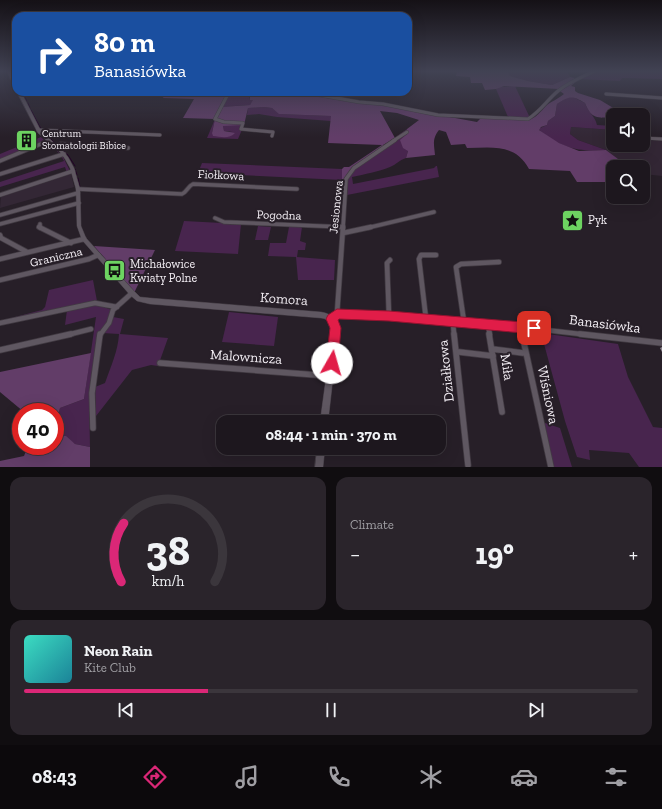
<!DOCTYPE html>
<meta charset="utf-8">
<style>
body{margin:0;font-family:"Zilla Slab",serif;background:#2a242b;color:#f1f3f6;height:100vh;display:flex;flex-direction:column;font-size:15px;white-space:nowrap}
*{box-sizing:border-box;margin:0}
p{font-size:13px;color:#a09fa4}
.icon{flex:none;width:22px;height:22px;fill:none;stroke:currentColor;stroke-width:2;stroke-linecap:round;stroke-linejoin:round}
.map{position:relative;height:467px;overflow:hidden}
.drawer{display:flex;flex-direction:column;gap:10px;padding:10px;background:#100d10;flex:1}
.drawer>*{flex:none}
.top-card{position:absolute;left:12px;top:12px;width:400px;height:84px;border-radius:12px;box-shadow:0 4px 16px #0002,0 0 0 1px #3b363c;background:#1a4fa0;color:#fff;overflow:hidden}
.buttons{position:absolute;left:606px;top:108px;display:grid;gap:8px}
.buttons a{display:grid;place-items:center;width:44px;height:44px;border-radius:8px;background:#1d171e;box-shadow:0 4px 16px #0002,0 0 0 1px #3b363c;font-size:20px}
.speed{position:absolute;left:12px;top:403px;display:flex;gap:8px;font-size:20px;font-weight:700;text-align:center}
.speed>*{display:grid;place-content:center;width:52px;height:52px;border-radius:50%;background:#1d171e;box-shadow:0 4px 16px #0002,0 0 0 1px #3b363c;line-height:1}
.speed .limit{border:6px solid #d22;background:#fff;color:#111}
.pin{position:absolute;display:grid;place-items:center;width:34px;height:34px;color:#fff;margin:-17px;border-radius:8px;box-shadow:0 2px 6px #0006}
.me{position:absolute;width:44px;margin:-22px;rotate:7deg;stroke-linejoin:round;filter:drop-shadow(0 0 3px #0008)}
.turn{display:flex;align-items:center;gap:14px;height:84px;padding:0 16px;font-size:18px}
.turn .icon{width:52px;height:52px;stroke-width:2.5}
.turn b{display:block;font-size:28px;line-height:34px}
.big{font-size:30px;font-weight:700;line-height:1.1}
.drawer .tile{flex:1;display:flex;flex-direction:column;justify-content:center;gap:6px;min-width:0;padding:0 14px;border-radius:12px;background:#2a242b}
.drawer .dial{align-items:center;gap:0}
.dial svg{height:104px;overflow:visible;fill:none;stroke:#3b363c;stroke-width:7;stroke-linecap:round;text-anchor:middle}
.dial text{fill:#f1f3f6;stroke:none}
.song{display:flex;align-items:center;gap:12px}
.cover{width:48px;height:48px;border-radius:6px;background:linear-gradient(135deg,hsl(170 70% 55%),hsl(190 70% 35%))}
.played{height:4px;border-radius:2px;background:linear-gradient(90deg,#db2777 30%,#3b363c 30%)}
.keys{display:flex;justify-content:space-around;direction:ltr}
.heat{display:flex;justify-content:space-between;align-items:center;font-size:22px;direction:ltr}
.drawer .tiles{flex:1;display:grid;gap:10px;grid-template-columns:1fr 1fr}
.tile:last-child{grid-column:span 2}
.trip{position:absolute;left:216px;top:415px;width:230px;height:40px;border-radius:12px;background:#1d171e;box-shadow:0 4px 16px #0002,0 0 0 1px #3b363c;font-weight:700;line-height:40px;text-align:center}
.menu{display:flex;height:64px;justify-content:space-around;align-items:center;background:#0c090c;color:#a09fa4}
.menu .icon{width:28px;height:28px}
.menu .selected{color:#db2777}
.menu b{font-size:18px;color:#f1f3f6}
.map>svg:first-child{display:block}
.built{fill:#332735}
.green{fill:#48254e}
.forest{fill:#623d68}
.lines{fill:none;stroke-linecap:round;stroke-linejoin:round}
.stream{stroke:#220127;stroke-width:1}
.minor-far3-casing{stroke:#423b43;stroke-width:4}
.minor-far2-casing{stroke:#423b43;stroke-width:5}
.minor-far1-casing{stroke:#423b43;stroke-width:6}
.minor-casing{stroke:#423b43;stroke-width:7}
.tertiary-casing{stroke:#423b43;stroke-width:1}
.minor-far3{stroke:#5f5761;stroke-width:3}
.minor-far2{stroke:#5f5761;stroke-width:3.5}
.minor-far1{stroke:#5f5761;stroke-width:4.5}
.minor{stroke:#5f5761;stroke-width:5.5}
.tertiary{fill:#5f5761;fill-rule:evenodd}
.wall{fill:#8e8690}
.shaded-wall{fill:#746d75}
.building{fill:#a59ca7;stroke:#746d75}
.route{fill:#e11d48;stroke:#92132f}
.labels{text-anchor:middle;dominant-baseline:central;stroke-width:4;stroke-linejoin:round;paint-order:stroke}
.far-poi-label{font-size:10px;fill:#f3eef4;stroke:#271f28;text-anchor:start}
.street-label{font-size:12px;fill:#f3eef4;stroke:#271f28}
.poi-label{font-size:12px;fill:#f3eef4;stroke:#271f28;text-anchor:start}
.near-street-label{font-size:14px;fill:#f3eef4;stroke:#271f28}
</style>
<div class="map">
<svg width="662" height="467" viewBox="0 0 662 467">
<rect width="100%" height="100%" fill="#271f28"/>
<g class="built">
<polygon points="571,127 613,130 613,145 643,145 643,140 662,141 662,176 643,174 643,167 619,167 617,159 606,150 578,140 570,134"/>
<polygon points="71,173 74,187 0,208 1,196"/>
</g>
<g class="green">
<polygon points="507,71 567,71 570,77 552,85 528,81 510,76"/>
<polygon points="598,71 662,71 662,79 626,78 622,78 620,81 579,79"/>
<polygon points="515,86 530,118 508,117 496,89 499,87"/>
<polygon points="227,93 249,96 250,100 254,100 250,105 221,107"/>
<path d="M567 97H573L585 103C588 112 595 116 597 125L613 126V130L571 127 570 134 578 140 606 150C576 152 562 148 538 129L547 125 548 121 555 116 557 104Z"/>
<polygon points="264,107 272,108 280,114 332,116 331,121 277,117 259,114 247,115 248,108"/>
<polygon points="215,119 212,133 233,132 224,131 223,126 224,125 244,125 238,139 207,138"/>
<path d="M407 129 408 151 406 158C399 160 396 165 390 167 378 172 365 174 352 177L353 184 434 168 436 166H437L439 177 347 195 348 181 352 168Z"/>
<polygon points="41,137 45,141 0,160 0,154"/>
<polygon points="47,142 62,155 71,173 67,173 65,167 0,187 0,182 64,161 60,154"/>
<polygon points="202,163 342,169 342,180 198,173"/>
<polygon points="184,221 241,224 238,254 175,251"/>
<polygon points="258,226 271,227 268,240 255,240"/>
<polygon points="289,227 302,227 300,241 306,243 305,250 298,250 297,257 335,260 334,280 298,280 296,257 268,256 270,243 286,243"/>
<polygon points="93,280 97,301 0,322 0,321 42,310 45,307 49,290"/>
<polygon points="91,305 101,306 112,310 106,324 97,334 89,398 90,447 75,444 63,436 55,441 55,420 58,417 60,408 84,399 96,317 65,325 67,310"/>
<polygon points="229,312 278,317 274,346 222,342"/>
<path d="M113 317 124 319 120 334 168 338 158 366 151 365 132 370 96 416 95 387 105 383C111 366 118 351 119 334L102 333Z"/>
<polygon points="541,333 618,344 628,377 653,427 662,428 662,467 639,467 629,453 589,450 590,460 577,457 565,421"/>
<polygon points="539,421 560,428 572,467 549,467"/>
</g>
<g class="forest">
<polygon points="457,71 507,71 510,76 528,81 552,85 570,77 575,78 559,89 504,86 496,89 485,90 482,83 471,83 470,77 456,76"/>
<path d="M579 79 571 86 575 87V91L578 93 600 100 615 109 633 111 636 115H613V118C597 117 592 120 585 103 572 95 569 96 557 104L555 116 548 121 547 125 541 127 539 130 559 143 579 151 606 150 618 159 619 167H613V182H577L570 171 529 169C515 143 492 148 467 148L465 144 451 145 446 132 439 130C432 139 434 144 435 155L406 158 408 151 403 148 400 140 407 134V129L419 120 397 113 380 111 395 138 383 145 384 148 353 168 348 181 342 180V169L344 167H349L382 145 328 143 331 116 279 114 272 108 264 107 248 108 244 125 223 126 224 131 235 133C230 139 221 137 213 136L212 133 215 119 183 118 194 99 163 98 166 92H228L221 107 250 105 253 100H250V92H298L359 103H373L477 122 481 118 526 120C536 119 540 112 547 105 551 102 559 98 564 94L560 91 562 89Z"/>
<polygon points="94,246 155,250 135,291 134,291"/>
<polygon points="91,353 84,399 60,408 58,417 55,420 55,412 24,412 0,392 0,372"/>
<polygon points="63,436 66,436 75,444 90,447 90,467 0,467 0,461 24,456 26,451 24,446 55,446 55,441"/>
</g>
<g class="lines">
<g class="stream">
<polyline points="13,75 16,80"/>
<polyline points="22,92 27,101"/>
<polyline points="28,103 30,108"/>
<polyline points="31,110 41,129"/>
<polyline points="43,132 56,144"/>
<polyline points="59,146 68,155 75,166"/>
<polyline points="75,169 77,175"/>
<polyline points="78,178 80,187"/>
</g>
<defs>
<g id="minor-far3">
<polyline points="229,92 215,119 224,122 243,123 241,129 273,132 272,136"/>
<path d="M302 92 359 102 383 104 438 115 528 119C541 111 547 100 558 91 569 82 582 77 595 71"/>
<polyline points="606,94 662,98"/>
<polyline points="38,130 160,135"/>
<polyline points="643,138 662,139"/>
<polyline points="607,139 613,138"/>
<polyline points="393,141 407,132"/>
</g>
<g id="minor-far2">
<polyline points="54,146 61,144 128,148"/>
<polyline points="0,161 48,141"/>
<polyline points="0,174 64,154"/>
<path d="M78 189 182 194C187 192 188 186 193 184L297 189"/>
<polyline points="0,195 73,171"/>
<polyline points="0,215 78,193"/>
<polyline points="215,218 224,222 343,227"/>
<polyline points="0,224 79,203"/>
<polyline points="40,224 40,228"/>
<polyline points="343,228 346,179 354,168 395,140"/>
<polyline points="367,228 434,212"/>
</g>
<g id="minor-far1">
<polyline points="39,227 71,243"/>
<polyline points="332,227 343,227"/>
<polyline points="343,233 371,227"/>
<polyline points="0,235 1,238 27,252"/>
<polyline points="0,259 84,239"/>
<polyline points="0,280 89,259 98,255"/>
<polyline points="337,314 343,227"/>
<polyline points="389,316 387,263 390,260"/>
<path d="M332 319 337 314C421 318 505 325 589 335"/>
<polyline points="426,319 419,259 421,255 436,255"/>
<polyline points="453,322 454,335"/>
<polyline points="464,322 456,267 461,264 499,262"/>
<polyline points="0,323 95,303 117,307"/>
<polyline points="488,325 490,335"/>
<polyline points="521,327 523,335"/>
<polyline points="67,335 91,329"/>
<polyline points="100,335 109,323 113,310 132,293"/>
</g>
<g id="minor">
<polyline points="454,334 468,465"/>
<polyline points="489,334 502,412"/>
<polyline points="522,334 551,467"/>
<polyline points="580,334 662,343"/>
<polyline points="492,349 523,353"/>
<polyline points="0,350 71,334"/>
<polyline points="459,352 493,356"/>
<polyline points="160,363 330,376"/>
<polyline points="93,428 92,393 100,334"/>
</g>
<g id="tertiary">
<polygon points="7,71 10,71 16,83 16,87 14,86"/>
<path d="M17 92H21L41 131 62 150 68 157 74 168 80 189 81 226 86 238 134 291 140 297 150 298 321 312C334 314 338 321 338 334L328 422H320L332 334C332 325 330 319 321 318L150 304 137 301 130 295 82 240 77 226 76 189 70 168 65 159 60 152 38 133Z"/>
<polygon points="317,448 325,448 323,467 315,467"/>
</g>
</defs>
<use href="#minor-far3" class="minor-far3-casing"/>
<use href="#minor-far2" class="minor-far2-casing"/>
<use href="#minor-far1" class="minor-far1-casing"/>
<use href="#minor" class="minor-casing"/>
<use href="#tertiary" class="tertiary-casing"/>
<use href="#minor-far3" class="minor-far3"/>
<use href="#minor-far2" class="minor-far2"/>
<use href="#minor-far1" class="minor-far1"/>
<use href="#minor" class="minor"/>
<use href="#tertiary" class="tertiary"/>
</g>
<polygon class="wall" points="662,347 662,352 660,348"/>
<polygon class="shaded-wall" points="27,135 30,140 25,143 23,140"/>
<polygon class="building" points="27,135 28,137 23,140 21,137"/>
<linearGradient id="sky" x2="0" y2="1"><stop stop-color="#151116"/><stop offset="0.52" stop-color="#414253"/><stop offset="1" stop-color="#414253" stop-opacity="0"/></linearGradient>
<rect width="662" height="137" fill="url(#sky)"/>
<polygon class="route" points="337,309 389,311 534,323 538,325 540,328 538,332 534,334 389,321 339,319 338,320 341,328 338,363 336,367 332,369 328,367 326,363 330,328 326,319 328,315"/>
<defs>
<symbol id="building-square" viewBox="-11 -11 22 22"><rect x="-9" y="-9" width="18" height="18" rx="4" fill="#6dd361" stroke="#271f28"/><path d="M-4-6H4V6H1V3H-1V6H-4ZM-2.5-4.3h1.7v1.8h-1.7ZM.8-4.3h1.7v1.8H.8ZM-2.5-1h1.7V.8h-1.7ZM.8-1h1.7V.8H.8Z" fill="#111"/></symbol>
<symbol id="sight-square" viewBox="-11 -11 22 22"><rect x="-9" y="-9" width="18" height="18" rx="4" fill="#6dd361" stroke="#271f28"/><path d="M0-6L1.8-2.2L6-1.7L2.9 1.2L3.7 5.4L0 3.3L-3.7 5.4L-2.9 1.2L-6-1.7L-1.8-2.2Z" fill="#111"/></symbol>
<symbol id="bus-square" viewBox="-11 -11 22 22"><rect x="-9" y="-9" width="18" height="18" rx="4" fill="#6dd361" stroke="#271f28"/><path d="M-5-6H5V4H4V6H2V4H-2V6H-4V4H-5ZM-3.5-4V0h7V-4ZM-3.5 1.2v1.5H-2V1.2ZM2 1.2v1.5H3.5V1.2Z" fill="#111"/></symbol>
</defs>
<g fill-rule="evenodd">
<use href="#building-square" x="14" y="128" width="25" height="25"/>
<use href="#sight-square" x="560" y="208" width="25" height="25"/>
<use href="#bus-square" x="102" y="258" width="25" height="25"/>
</g>
<g class="labels">
<g class="far-poi-label">
<text x="42" y="134">Centrum<tspan x="42" dy="12">Stomatologii Bibice</tspan></text>
</g>
<g class="street-label">
<text transform="translate(221 175) rotate(3)">Fiołkowa</text>
<text transform="translate(336 207) rotate(-84)">Jesionowa</text>
<text transform="translate(279 215) rotate(2)">Pogodna</text>
<text transform="translate(56 257) rotate(-13)">Graniczna</text>
</g>
<g class="poi-label">
<text x="588" y="220">Pyk</text>
<text x="130" y="264">Michałowice<tspan x="130" dy="14">Kwiaty Polne</tspan></text>
</g>
<g class="near-street-label">
<text transform="translate(284 299) rotate(4)">Komora</text>
<text transform="translate(605 324) rotate(7)">Banasiówka</text>
<text transform="translate(246 357) rotate(4)">Malownicza</text>
<text transform="translate(507 367) rotate(81)">Miła</text>
<text transform="translate(446 371) rotate(-96)">Działkowa</text>
<text transform="translate(548 395) rotate(78)">Wiśniowa</text>
</g>
</g>
</svg>
<div class="buttons">
<a><svg class="icon" aria-label="sound" viewBox="0 0 24 24"><path d="M4 9h4l5-4v14l-5-4H4zM17 9q2 3 0 6"/></svg></a>
<a><svg class="icon" aria-label="search" viewBox="0 0 24 24"><circle cx="10" cy="10" r="6"/><path d="M15 15l6 6"/></svg></a>
</div>
<div class="speed"><div class="limit">40</div></div>
<div class="pin" style="left:534px;top:328px;background:#d93025"><svg class="icon" aria-label="arrive" viewBox="0 0 24 24"><path d="M6 21V4h12l-3 4 3 4H6"/></svg></div>
<svg class="me" style="left:332px;top:363px" viewBox="-20 -20 40 40"><circle r="19" fill="#fff"/><path d="M0-13L10 11 0 6-10 11z" fill="#e11d48"/></svg>
<div class="trip">08:44 · 1 min · 370 m</div>
<div class="top-card">
<div class="turn"><svg class="icon" aria-label="right" viewBox="0 0 24 24"><path d="M7 20v-9h11M14 6l5 5-5 5"/></svg><div><b>80 m</b>Banasiówka</div></div>
</div>
</div>
<section class="drawer">
<div class="tiles">
<div class="tile dial"><svg viewBox="0 0 100 80">
<path d="M14 69A42 42 0 1 1 86 69"/>
<path d="M14 69A42 42 0 0 1 16 24" stroke="#db2777"/>
<text x="50" y="56" font-size="32" font-weight="700">38</text>
<text x="50" y="72" font-size="11">km/h</text>
</svg></div>
<div class="tile"><p>Climate</p>
<div class="heat"><a>−</a><b class="big">19°</b><a>+</a></div>
</div>
<div class="tile">
<div class="song"><i class="cover"></i><div><b>Neon Rain</b><p>Kite Club</p></div></div>
<div class="played"></div>
<div class="keys"><svg class="icon" aria-label="previous" viewBox="0 0 24 24"><path d="M18 5L8 12l10 7zM5 5v14"/></svg><svg class="icon" aria-label="pause" viewBox="0 0 24 24"><path d="M8 5v14M16 5v14"/></svg><svg class="icon" aria-label="next" viewBox="0 0 24 24"><path d="M6 5l10 7-10 7zM19 5v14"/></svg></div>
</div>
</div>
</section>
<nav class="menu">
<b>08:43</b>
<svg class="icon selected" aria-label="directions" viewBox="0 0 24 24"><path d="M12 3l9 9-9 9-9-9zM9 14v-3h6M13 9l2 2-2 2"/></svg>
<svg class="icon" aria-label="music" viewBox="0 0 24 24"><path d="M9 18V5l10-2v13"/><circle cx="6" cy="18" r="3"/><circle cx="16" cy="16" r="3"/></svg>
<svg class="icon" aria-label="phone" viewBox="0 0 24 24"><path d="M5 4h4l2 5-3 2q2 4 5 5l2-3 5 2v4C11 20 4 13 5 4z"/></svg>
<svg class="icon" aria-label="climate" viewBox="0 0 24 24"><path d="M12 3v18M4 7l16 10M4 17L20 7"/></svg>
<svg class="icon" aria-label="car" viewBox="0 0 24 24"><path d="M5 17H2v-5l4-1 3-4h7l3 4 3 1v5h-3M9 17h6M6 11h13"/><circle cx="7" cy="17" r="2"/><circle cx="17" cy="17" r="2"/></svg>
<svg class="icon" aria-label="filters" viewBox="0 0 24 24"><path d="M4 7h16M4 17h16"/><circle cx="9" cy="7" r="2"/><circle cx="15" cy="17" r="2"/></svg>
</nav>
